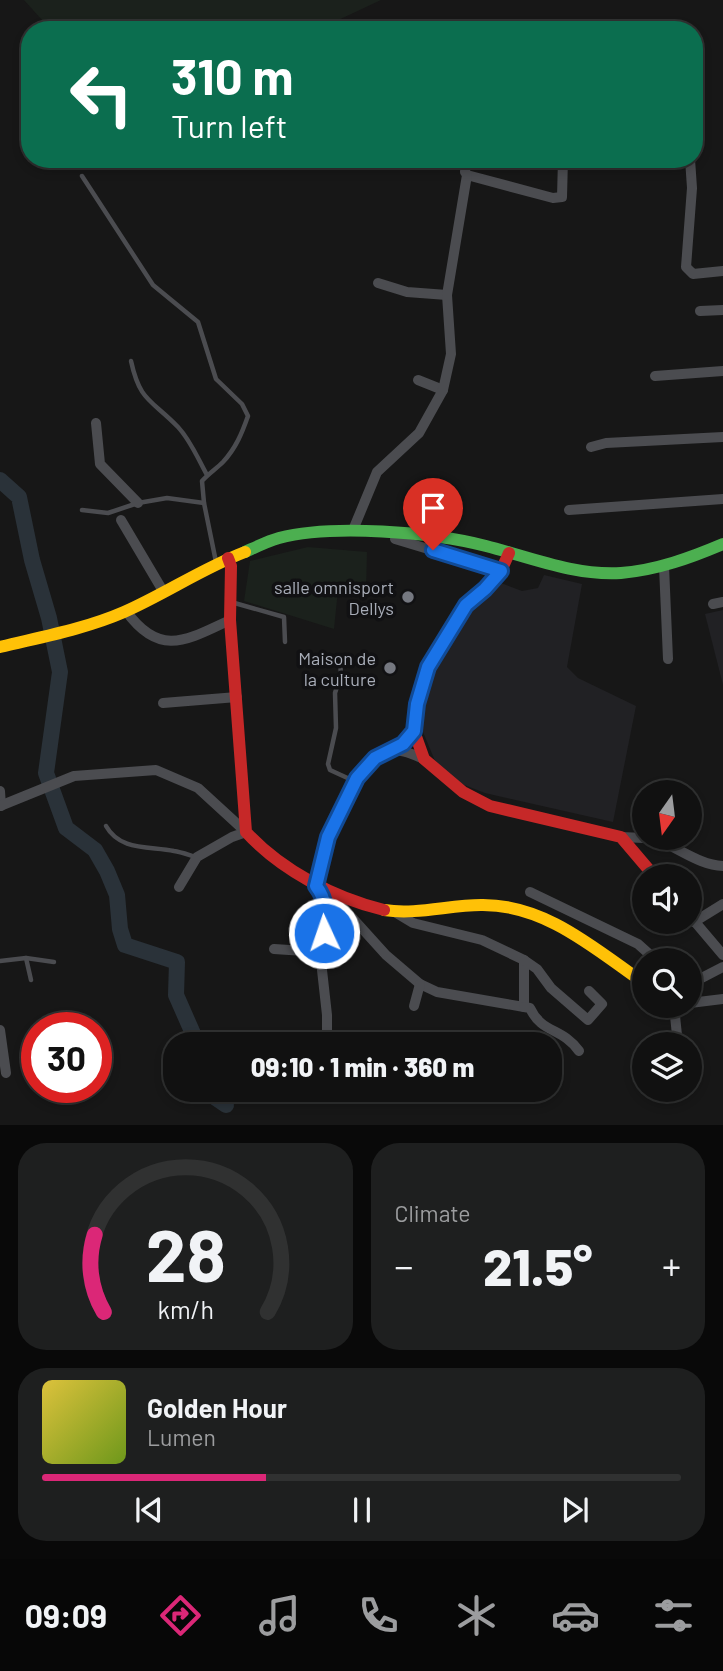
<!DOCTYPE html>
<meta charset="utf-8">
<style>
body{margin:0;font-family:Barlow,sans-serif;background:#1e1f1f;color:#f1f3f6;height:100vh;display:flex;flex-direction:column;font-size:26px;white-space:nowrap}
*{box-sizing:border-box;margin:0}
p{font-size:23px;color:#9c9d9f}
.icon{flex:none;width:38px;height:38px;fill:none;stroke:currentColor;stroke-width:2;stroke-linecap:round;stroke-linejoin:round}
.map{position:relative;height:1125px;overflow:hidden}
.sheet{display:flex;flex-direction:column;gap:18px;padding:18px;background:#090909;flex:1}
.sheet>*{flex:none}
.hud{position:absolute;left:21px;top:21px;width:682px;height:147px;border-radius:28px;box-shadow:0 4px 10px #0003,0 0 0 2px #303131;background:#0b6e4f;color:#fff;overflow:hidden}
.needle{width:46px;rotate:194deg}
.controls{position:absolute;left:632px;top:780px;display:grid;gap:14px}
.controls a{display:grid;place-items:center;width:70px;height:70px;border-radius:50%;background:#111;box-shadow:0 4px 10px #0003,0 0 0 2px #303131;font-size:35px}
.speed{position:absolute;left:21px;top:1012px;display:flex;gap:14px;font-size:35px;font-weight:700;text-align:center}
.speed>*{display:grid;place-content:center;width:91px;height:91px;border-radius:50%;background:#111;box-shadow:0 4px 10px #0003,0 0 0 2px #303131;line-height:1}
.speed .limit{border:10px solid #d22;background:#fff;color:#111}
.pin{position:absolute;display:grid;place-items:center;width:60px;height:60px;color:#fff;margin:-72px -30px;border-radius:50% 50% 50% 0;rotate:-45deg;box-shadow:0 0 7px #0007}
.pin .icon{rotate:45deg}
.me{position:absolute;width:77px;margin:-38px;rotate:357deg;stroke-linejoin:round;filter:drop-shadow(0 0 5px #0008)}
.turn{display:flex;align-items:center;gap:24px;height:147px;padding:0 35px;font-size:32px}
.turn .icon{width:91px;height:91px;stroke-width:2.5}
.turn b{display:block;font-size:49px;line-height:60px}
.big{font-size:52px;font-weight:800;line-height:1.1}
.sheet .widget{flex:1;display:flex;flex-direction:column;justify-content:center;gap:10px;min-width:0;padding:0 24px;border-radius:28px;background:#1e1f1f}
.sheet .dial{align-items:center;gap:0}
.dial svg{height:182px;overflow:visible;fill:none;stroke:#303131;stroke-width:7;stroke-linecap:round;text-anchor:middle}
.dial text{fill:#f1f3f6;stroke:none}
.song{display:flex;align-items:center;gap:21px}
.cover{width:84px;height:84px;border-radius:10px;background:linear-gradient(135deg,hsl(50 70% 55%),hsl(80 70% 35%))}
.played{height:7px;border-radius:4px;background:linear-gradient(90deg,#db2777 35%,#303131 35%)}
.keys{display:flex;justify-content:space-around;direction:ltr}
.heat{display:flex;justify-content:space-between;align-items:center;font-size:38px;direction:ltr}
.sheet .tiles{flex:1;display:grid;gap:18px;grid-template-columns:1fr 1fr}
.widget:last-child{grid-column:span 2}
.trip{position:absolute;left:163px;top:1032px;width:399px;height:70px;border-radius:28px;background:#111;box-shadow:0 4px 10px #0003,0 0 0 2px #303131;font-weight:800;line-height:70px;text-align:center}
.tab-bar{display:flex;height:112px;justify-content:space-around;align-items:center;background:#070707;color:#9c9d9f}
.tab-bar .icon{width:49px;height:49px}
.tab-bar .on{color:#db2777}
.tab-bar b{font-size:32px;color:#f1f3f6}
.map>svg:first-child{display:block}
.built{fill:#212124}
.green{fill:#1b211c}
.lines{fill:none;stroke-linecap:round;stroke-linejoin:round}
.river{stroke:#2a3239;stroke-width:16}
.lane{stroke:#4b4c50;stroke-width:4.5}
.street{stroke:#4b4c50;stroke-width:10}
.fast{stroke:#4caf50;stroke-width:12}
.slow{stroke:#ffc107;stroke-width:12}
.jam{stroke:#c62828;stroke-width:12}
.route-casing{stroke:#114b97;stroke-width:18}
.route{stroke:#1a73e8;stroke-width:12}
.poi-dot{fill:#757880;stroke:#111113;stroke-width:2.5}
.labels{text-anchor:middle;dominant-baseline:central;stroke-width:7;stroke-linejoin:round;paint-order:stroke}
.poi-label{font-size:18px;fill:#a8adb8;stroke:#111113;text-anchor:end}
</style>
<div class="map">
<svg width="723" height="1125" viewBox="0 0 723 1125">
<rect width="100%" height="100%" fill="#171717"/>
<g class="built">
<polygon points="544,575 582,584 567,667 578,678 636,706 613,822 485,793 454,781 438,768 423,732 420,704 435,658 465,614 501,583 522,591 538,588"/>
<polygon points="723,610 723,685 705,614"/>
</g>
<g class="green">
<polygon points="24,0 381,0 317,30 51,30"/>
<polygon points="308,547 367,552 366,593 338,590 334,629 244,601 250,561"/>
</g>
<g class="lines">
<g class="river">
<polyline points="0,480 19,497 32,560 49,618 60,672 46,773 66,828 95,850 107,871 117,895 120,929 125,945 177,962 176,995 198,1045"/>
<polyline points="204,1090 226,1105"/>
</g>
<g class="lane">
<path d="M82 176 153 285 198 322 216 379 242 404 248 416C242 433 236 448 223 462 216 469 209 473 202 481L204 503 216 562"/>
<path d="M131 361C140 402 151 399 178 427 191 441 198 459 207 475"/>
<polyline points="82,510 108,513 138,503 167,498 204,503"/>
<polyline points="231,602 284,617 285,642"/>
<polyline points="340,662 341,674 335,693 336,728 328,764 330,770 354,781"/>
<path d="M106 826C120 851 149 846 174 851 181 852 189 855 196 857"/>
<polyline points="26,958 54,962"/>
<polyline points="0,961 26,958 31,980"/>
</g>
<g class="street">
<polyline points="690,159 692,188 686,267 693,274 723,271"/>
<polyline points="467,175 553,198 562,197 563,159"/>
<polyline points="378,283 407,292 447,295"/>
<polyline points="700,311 723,310"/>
<polyline points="655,376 723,371"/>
<polyline points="418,380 443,390"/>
<polyline points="96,423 100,464 138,503"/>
<polyline points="591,447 606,443 723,437"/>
<polyline points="569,510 723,499"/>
<polyline points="121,520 163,591"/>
<polyline points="353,530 377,472 419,433 443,390 451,354 447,295 467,175 465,172 466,159"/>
<polyline points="395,539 501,571"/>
<polyline points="664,566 668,659"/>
<polyline points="713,604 723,602"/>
<path d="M126 611C160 658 187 640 230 620"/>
<polyline points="163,703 237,697"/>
<polyline points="390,750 403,744 414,731"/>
<polyline points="0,791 1,806"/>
<polyline points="0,806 74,776 156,770 198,788 246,832 232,837 197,857 179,887"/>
<polyline points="621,837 644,838"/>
<path d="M651 838C676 845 697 865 723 866"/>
<polyline points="322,890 338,902 386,955 420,984 437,992 524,1007 524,960 482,940 413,923 393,911"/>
<polyline points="530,892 638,944 657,961"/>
<polyline points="690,916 723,955"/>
<polyline points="694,922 723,904"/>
<polyline points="274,949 320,952"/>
<polyline points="524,960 537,969 551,988 588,1020 602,1004 589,991"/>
<polyline points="690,984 723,967"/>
<polyline points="690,1003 723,999"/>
<polyline points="414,1006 420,984"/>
<polyline points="674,1006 678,1045"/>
<path d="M524 1007 530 1008C542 1034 562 1027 579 1051"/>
<polyline points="0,1030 6,1073"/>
<path d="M327 1045V1015L320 952 327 913 321 892 316 886C319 870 322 853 327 838 335 816 363 755 388 751 400 748 414 755 424 759"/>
</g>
<path class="fast" d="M245 552C256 547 268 541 279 538 332 524 432 532 486 546 529 557 575 576 621 573 657 570 690 558 723 544"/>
<g class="slow">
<path d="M0 647C41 637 85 629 124 612 165 594 203 568 245 552"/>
<path d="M384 910C417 915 449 905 481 905 545 904 595 949 644 983"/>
</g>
<g class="jam">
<polyline points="509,553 501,571 485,589 466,605 428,667 417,703 414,731 424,759 463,792 490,806 621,837 655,877"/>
<path d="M228 558 231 566 230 620 246 832C281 870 334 898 384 910"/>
</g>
</g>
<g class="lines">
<defs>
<path id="route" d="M324 933C327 916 327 900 316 886L328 837 357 778 375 758 403 744 414 731 417 704 428 667 466 605 485 589 501 571 433 550"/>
</defs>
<use href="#route" class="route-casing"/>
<use href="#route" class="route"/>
</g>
<g class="poi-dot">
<circle cx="408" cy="597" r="7"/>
<circle cx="390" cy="668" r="7"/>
</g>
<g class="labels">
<g class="poi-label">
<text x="394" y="587">salle omnisport<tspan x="394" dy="21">Dellys</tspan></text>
<text x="376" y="658">Maison de<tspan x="376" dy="21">la culture</tspan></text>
</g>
</g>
</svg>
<div class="controls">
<a><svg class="needle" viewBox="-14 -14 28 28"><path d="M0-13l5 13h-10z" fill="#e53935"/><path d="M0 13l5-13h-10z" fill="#9c9d9f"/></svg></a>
<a><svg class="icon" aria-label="sound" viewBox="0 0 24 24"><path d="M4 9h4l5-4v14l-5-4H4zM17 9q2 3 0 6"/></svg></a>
<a><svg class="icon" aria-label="search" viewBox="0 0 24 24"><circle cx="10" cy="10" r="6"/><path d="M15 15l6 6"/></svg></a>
<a><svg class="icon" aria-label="layers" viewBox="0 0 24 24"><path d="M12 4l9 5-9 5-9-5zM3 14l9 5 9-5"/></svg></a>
</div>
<div class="speed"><div class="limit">30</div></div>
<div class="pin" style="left:433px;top:550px;background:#d93025"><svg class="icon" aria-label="arrive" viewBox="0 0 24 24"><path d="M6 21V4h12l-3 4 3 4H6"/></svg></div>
<svg class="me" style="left:324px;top:933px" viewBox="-20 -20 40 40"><circle r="17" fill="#1a73e8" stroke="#fff" stroke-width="3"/><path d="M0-11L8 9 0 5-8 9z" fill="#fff"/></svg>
<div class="trip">09:10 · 1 min · 360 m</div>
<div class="hud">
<div class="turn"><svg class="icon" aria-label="left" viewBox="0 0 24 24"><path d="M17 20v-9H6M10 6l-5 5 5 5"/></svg><div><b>310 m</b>Turn left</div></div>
</div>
</div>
<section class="sheet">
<div class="tiles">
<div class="widget dial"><svg viewBox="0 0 100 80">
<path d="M14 69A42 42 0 1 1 86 69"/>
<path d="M14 69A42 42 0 0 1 10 35" stroke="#db2777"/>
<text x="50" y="56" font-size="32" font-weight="700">28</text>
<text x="50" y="72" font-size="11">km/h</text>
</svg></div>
<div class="widget"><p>Climate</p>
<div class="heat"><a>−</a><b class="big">21.5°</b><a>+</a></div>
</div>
<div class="widget">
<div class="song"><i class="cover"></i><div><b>Golden Hour</b><p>Lumen</p></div></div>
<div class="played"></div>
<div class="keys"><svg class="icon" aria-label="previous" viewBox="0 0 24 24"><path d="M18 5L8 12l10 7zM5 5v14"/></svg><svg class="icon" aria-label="pause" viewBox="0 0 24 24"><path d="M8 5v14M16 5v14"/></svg><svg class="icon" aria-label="next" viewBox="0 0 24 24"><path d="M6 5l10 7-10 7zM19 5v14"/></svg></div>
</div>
</div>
</section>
<nav class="tab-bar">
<b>09:09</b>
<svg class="icon on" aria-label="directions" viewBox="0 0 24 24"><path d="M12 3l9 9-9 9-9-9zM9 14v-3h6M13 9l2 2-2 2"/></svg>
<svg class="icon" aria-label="music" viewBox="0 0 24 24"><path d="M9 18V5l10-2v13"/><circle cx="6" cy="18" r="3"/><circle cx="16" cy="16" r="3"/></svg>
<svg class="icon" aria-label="phone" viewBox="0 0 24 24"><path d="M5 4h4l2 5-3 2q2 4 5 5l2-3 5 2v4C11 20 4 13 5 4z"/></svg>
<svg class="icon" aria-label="climate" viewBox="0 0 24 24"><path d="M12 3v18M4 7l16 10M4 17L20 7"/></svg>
<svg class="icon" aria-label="car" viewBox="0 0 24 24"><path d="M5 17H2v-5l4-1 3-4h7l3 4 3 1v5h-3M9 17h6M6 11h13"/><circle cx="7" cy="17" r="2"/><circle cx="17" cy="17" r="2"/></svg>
<svg class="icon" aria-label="filters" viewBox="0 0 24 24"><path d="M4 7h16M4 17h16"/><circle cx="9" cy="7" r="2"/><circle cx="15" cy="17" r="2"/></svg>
</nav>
